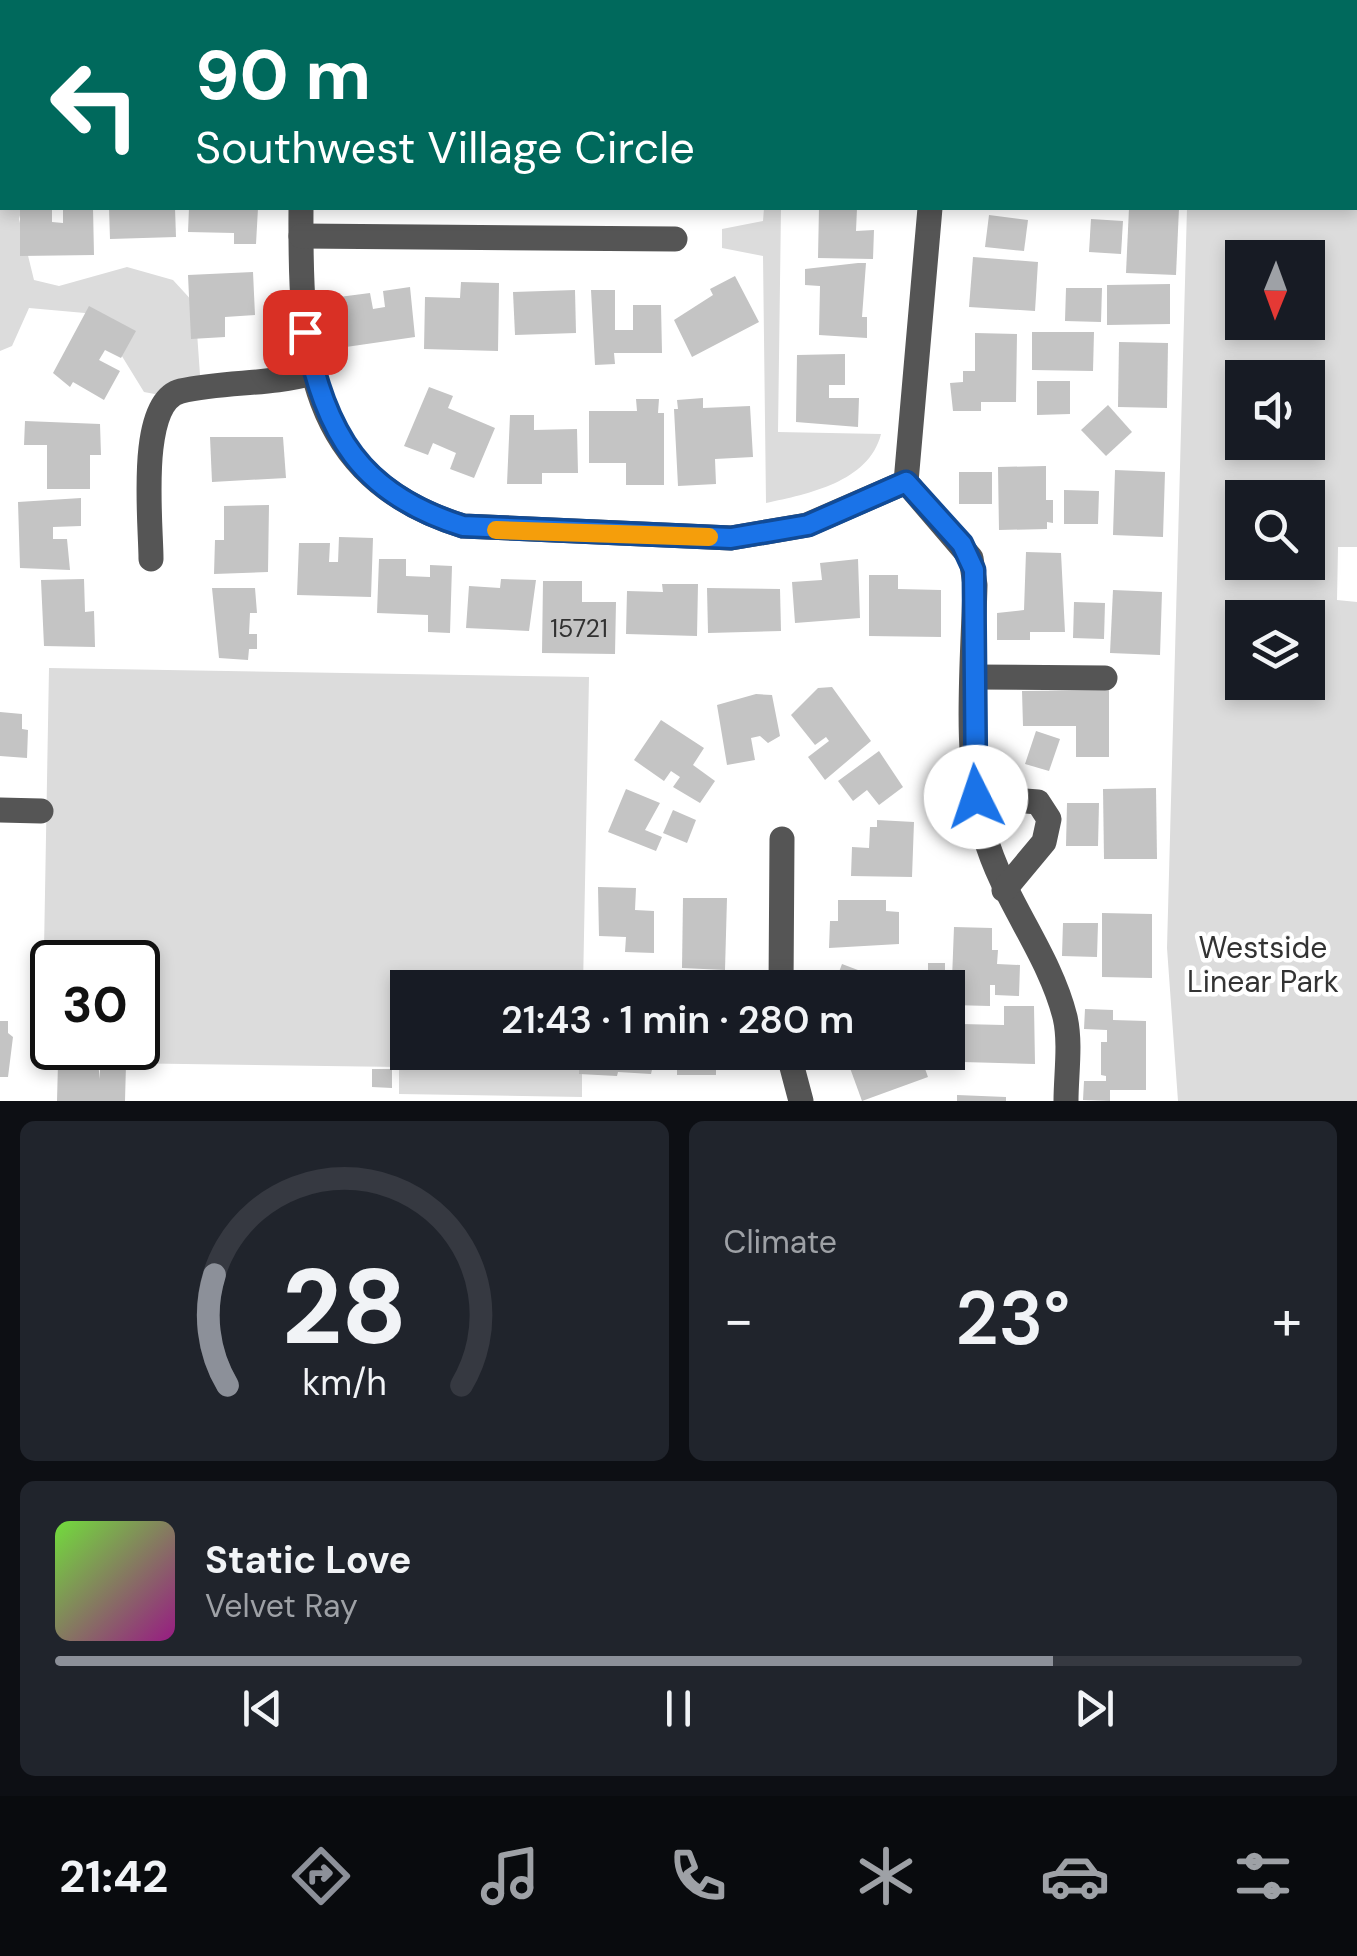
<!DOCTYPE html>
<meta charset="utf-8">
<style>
body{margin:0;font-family:"DM Sans",sans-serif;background:#20242c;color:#f1f3f6;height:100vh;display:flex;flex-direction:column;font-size:38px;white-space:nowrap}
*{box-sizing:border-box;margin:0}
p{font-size:32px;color:#9ea1a6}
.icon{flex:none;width:55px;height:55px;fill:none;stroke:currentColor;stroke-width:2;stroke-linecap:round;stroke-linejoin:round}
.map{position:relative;height:1101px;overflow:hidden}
.sheet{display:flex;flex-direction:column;gap:20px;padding:20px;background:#0d0f14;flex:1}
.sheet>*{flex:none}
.banner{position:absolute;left:0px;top:0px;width:1358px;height:210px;box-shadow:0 5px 15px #0003;background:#00695c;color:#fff;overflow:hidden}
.needle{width:65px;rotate:181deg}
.buttons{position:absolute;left:1225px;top:240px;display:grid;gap:20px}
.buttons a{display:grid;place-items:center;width:100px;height:100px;border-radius:0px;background:#171b24;box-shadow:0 5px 15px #0003;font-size:50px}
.speed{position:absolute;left:30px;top:940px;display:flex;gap:20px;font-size:50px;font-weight:700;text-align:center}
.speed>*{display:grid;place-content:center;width:130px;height:130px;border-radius:50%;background:#171b24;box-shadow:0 5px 15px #0003;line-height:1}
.speed .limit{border:5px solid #111;border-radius:15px;background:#fff;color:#111}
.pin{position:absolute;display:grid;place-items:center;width:85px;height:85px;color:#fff;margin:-42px;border-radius:20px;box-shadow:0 5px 15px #0006}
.me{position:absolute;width:110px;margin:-55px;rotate:356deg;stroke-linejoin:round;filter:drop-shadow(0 0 8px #0008)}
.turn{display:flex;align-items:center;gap:35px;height:210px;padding:0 30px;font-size:45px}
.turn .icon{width:130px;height:130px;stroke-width:2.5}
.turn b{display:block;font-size:70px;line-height:85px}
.big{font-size:75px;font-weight:600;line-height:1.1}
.sheet .widget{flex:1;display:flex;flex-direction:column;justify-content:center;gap:15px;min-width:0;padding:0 35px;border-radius:15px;background:#20242c}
.sheet .dial{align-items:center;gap:0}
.dial svg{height:260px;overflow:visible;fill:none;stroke:#363941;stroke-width:7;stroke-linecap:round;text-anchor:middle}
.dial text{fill:#f1f3f6;stroke:none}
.song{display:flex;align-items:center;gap:30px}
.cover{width:120px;height:120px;border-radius:15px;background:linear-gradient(135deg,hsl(100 70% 55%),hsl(310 70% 35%))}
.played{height:10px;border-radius:5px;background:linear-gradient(90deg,#8c9099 80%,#363941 80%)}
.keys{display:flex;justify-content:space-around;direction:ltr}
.heat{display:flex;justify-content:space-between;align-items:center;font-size:55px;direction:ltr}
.sheet .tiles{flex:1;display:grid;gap:20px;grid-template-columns:1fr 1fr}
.widget:last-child{grid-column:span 2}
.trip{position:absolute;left:390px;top:970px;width:575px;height:100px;border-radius:0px;background:#171b24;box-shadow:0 5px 15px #0003;font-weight:600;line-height:100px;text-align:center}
.tabs{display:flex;height:160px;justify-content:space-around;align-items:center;background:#090b0e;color:#9ea1a6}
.tabs .icon{width:70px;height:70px}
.tabs .active{color:#8c9099}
.tabs b{font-size:45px;color:#f1f3f6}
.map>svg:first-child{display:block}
.green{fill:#dcdcdc;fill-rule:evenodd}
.building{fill:#c4c4c4}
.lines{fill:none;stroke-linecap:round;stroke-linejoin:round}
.minor{stroke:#555;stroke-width:25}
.route-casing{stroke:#114b97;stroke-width:25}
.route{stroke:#1a73e8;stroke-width:18}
.slow{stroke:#f59e0b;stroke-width:18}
.labels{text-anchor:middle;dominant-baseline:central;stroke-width:9;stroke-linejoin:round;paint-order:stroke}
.number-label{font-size:25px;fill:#313131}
.park-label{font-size:30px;fill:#333;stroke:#fff}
</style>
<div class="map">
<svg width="1357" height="1101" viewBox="0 0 1357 1101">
<rect width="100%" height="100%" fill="#fff"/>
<g class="green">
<path d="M1192 0H1357V547H1338L1337 600 1357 602V1101H1178L1167 948 1187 208H1355V2ZM1242 258H1308V322H1242ZM1242 378H1308V442H1242ZM1242 498H1308V562H1242ZM1242 618H1308V682H1242Z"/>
<polygon points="0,71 2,208 22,208 19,219 34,280 59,286 127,267 173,280 195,304 200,375 194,388 160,395 144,392 96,314 29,308 12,346 0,351"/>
<path d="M764 208H781L778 432 881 434C869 482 808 494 766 503L763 256 722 248V229L763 221Z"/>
<path d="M49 668 589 677 583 987 408 988V1052L582 1053V1097L399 1094V1067L42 1062ZM52 962H138V1048H52Z"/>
</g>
<g class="building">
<polygon points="20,208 52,208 52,222 63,223 63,208 93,208 94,255 20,256"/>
<polygon points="109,208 175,208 176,237 110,239"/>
<polygon points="189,208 258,208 256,244 234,244 234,233 188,232"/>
<polygon points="819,208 857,208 856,231 874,230 873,259 818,258"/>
<polygon points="1129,208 1179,208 1176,275 1126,273"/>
<polygon points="989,215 1028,220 1024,251 985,247"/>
<polygon points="1091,219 1123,221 1121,254 1089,252"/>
<polygon points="973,257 1038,262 1035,311 969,307"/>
<polygon points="858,263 866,263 862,317 867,317 867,338 819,335 820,286 805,285 805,269"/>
<polygon points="253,272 255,315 225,317 225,337 191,339 188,275"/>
<polygon points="735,276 759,322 692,357 674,320 713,295 710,289"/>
<polygon points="461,282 499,283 498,351 424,349 425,297 460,298"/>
<polygon points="1170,284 1170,324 1107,325 1107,285"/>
<polygon points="410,287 415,337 346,347 339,297 370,293 373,309 385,307 383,291"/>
<polygon points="1066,288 1102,288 1101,322 1065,321"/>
<polygon points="575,290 576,333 515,335 513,292"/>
<polygon points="591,290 615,290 615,330 633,330 633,305 661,305 662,353 614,353 615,364 595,365"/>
<polygon points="89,306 136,331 121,358 105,350 99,360 120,371 104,400 73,382 70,387 53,373"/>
<polygon points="1032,332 1094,332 1093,371 1032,370"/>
<polygon points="975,333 1017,334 1016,402 981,402 981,411 953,411 950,383 963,382 963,371 975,371"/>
<polygon points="1119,342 1168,343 1167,408 1118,407"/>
<polygon points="845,354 845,385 829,385 829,398 859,398 858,427 796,422 797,355"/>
<polygon points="1037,381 1070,381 1070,414 1037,415"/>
<polygon points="429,387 453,396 448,408 495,428 474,478 450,469 456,453 433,443 428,455 404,446"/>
<polygon points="703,398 703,408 750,406 753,457 715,459 716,484 678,486 674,409 678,409 677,400"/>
<polygon points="636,399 659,399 658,413 664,413 664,485 626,485 626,463 589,463 589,411 637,411"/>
<polygon points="1108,405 1132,432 1106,456 1081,430"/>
<polygon points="510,415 534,415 534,430 577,429 578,473 542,473 542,484 507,484"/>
<polygon points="25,421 100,424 101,455 90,455 90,489 47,489 47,445 24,445"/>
<polygon points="210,437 283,437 286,478 212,482"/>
<polygon points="1046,466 1046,500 1053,500 1053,523 1047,522 1047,529 999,530 998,467"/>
<polygon points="1115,470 1165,472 1163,537 1113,535"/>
<rect x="959" y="472" width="33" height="32"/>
<polygon points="1064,490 1099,491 1098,524 1064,524"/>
<polygon points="81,498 81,526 53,527 53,539 67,539 70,570 20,568 18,502"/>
<polygon points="269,505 268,572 214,574 215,540 224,540 224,506"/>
<polygon points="339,537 373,538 371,597 297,595 299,543 330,543 329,562 338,562"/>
<polygon points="1026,552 1061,553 1065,632 1030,632 1030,640 997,640 997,613 1024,610"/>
<polygon points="379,559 406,559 406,576 430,577 430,565 452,566 450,633 428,632 428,615 377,613"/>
<polygon points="858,559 860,618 795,623 792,582 822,580 820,563"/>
<polygon points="869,575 898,575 898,589 941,590 941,637 869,636"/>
<polygon points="84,579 85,612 94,611 95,647 44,646 41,580"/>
<polygon points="501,579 536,580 529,631 466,628 469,586 500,588"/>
<polygon points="543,581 582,581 582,602 616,602 615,654 542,653"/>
<polygon points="662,584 698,584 697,636 626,634 627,591 663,592"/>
<polygon points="212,588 255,588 257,613 250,613 249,634 257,634 257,649 249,649 248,660 219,658"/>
<polygon points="707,588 780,589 781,631 708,633"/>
<polygon points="1113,590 1162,592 1160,655 1110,653"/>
<polygon points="1074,602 1105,603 1104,639 1073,638"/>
<polygon points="832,687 871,741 825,780 808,757 829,741 826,737 815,745 791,715 818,688"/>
<polygon points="1109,690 1109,757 1076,757 1076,726 1023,726 1022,691"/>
<polygon points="756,694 772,695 780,736 768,743 760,736 751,738 755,760 727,765 717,705"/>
<polygon points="0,712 22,714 22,729 28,730 27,758 0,756"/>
<polygon points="661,720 704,748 693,765 715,781 700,803 673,787 680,777 671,771 664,781 634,760"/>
<polygon points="1036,731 1060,739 1049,771 1025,764"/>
<polygon points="879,751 903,787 879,805 867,790 853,801 838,781"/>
<polygon points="1156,788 1157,859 1104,859 1103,789"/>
<polygon points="626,789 660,803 645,830 662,837 656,851 608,832"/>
<polygon points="1067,803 1099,803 1098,846 1066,846"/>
<polygon points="673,810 696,820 687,843 663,833"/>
<polygon points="877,820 914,822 912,877 851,876 852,847 869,848 870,827 877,827"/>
<polygon points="598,887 636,888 635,910 654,911 654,953 625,952 626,937 599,936"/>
<polygon points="683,898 727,898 725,970 682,968"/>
<polygon points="838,900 886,900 886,911 899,912 899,944 829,948 830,921 838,921"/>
<polygon points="1102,913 1152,914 1152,978 1102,977"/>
<polygon points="1063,923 1098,923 1097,957 1062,956"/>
<polygon points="954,927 992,928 992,950 998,950 997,964 1020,965 1019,996 995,995 995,985 990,985 990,1006 951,1005"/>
<rect x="928" y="963" width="17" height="16"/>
<polygon points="842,964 903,987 903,988 833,988"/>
<polygon points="1004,1006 1034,1006 1035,1064 962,1062 963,1050 956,1050 961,1024 1004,1025"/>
<polygon points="1085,1009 1113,1010 1113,1020 1146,1021 1146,1090 1110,1090 1110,1101 1083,1100 1084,1081 1106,1081 1106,1076 1101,1075 1101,1042 1107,1042 1107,1030 1084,1029"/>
<polygon points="0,1021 8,1021 8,1033 13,1037 8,1077 0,1077"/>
<polygon points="580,1052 656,1052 651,1074 618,1072 617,1076 579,1074"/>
<rect x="677" y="1052" width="39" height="23"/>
<polygon points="890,1052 919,1052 928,1077 862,1101 850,1068"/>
<polygon points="58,1063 98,1064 100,1079 100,1064 126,1064 125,1101 57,1101"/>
<polygon points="372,1069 392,1069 392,1088 372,1087"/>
<polygon points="957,1095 1006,1097 1006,1101 957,1101"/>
</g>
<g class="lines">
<g class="minor">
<polyline points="929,0 930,2"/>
<polyline points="304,2 304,0"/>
<path d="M301 208C300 350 305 477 463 526L731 538 807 525 906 482 930 208"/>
<polyline points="301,236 675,239"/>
<path d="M906 482 971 558 975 585C973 668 963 755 985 836 1003 900 1049 953 1065 1017 1071 1043 1066 1075 1066 1101"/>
<path d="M151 559C151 522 137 402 181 391 225 381 270 385 313 373"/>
<polyline points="973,677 1105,678"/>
<polyline points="976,797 1038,802 1049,819 1044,842 1004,890"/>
<polyline points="0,810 41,811"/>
<polyline points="654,983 721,988"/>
<polyline points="781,988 782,839"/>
<polyline points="788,1052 801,1101"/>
</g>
</g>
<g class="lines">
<defs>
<path id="route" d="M305 332C326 434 360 494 463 526L731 538 808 525 906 482 962 544 974 570 976 797"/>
</defs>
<use href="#route" class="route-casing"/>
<use href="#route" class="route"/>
<polyline class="slow" points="496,530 709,537"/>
</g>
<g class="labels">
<g class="number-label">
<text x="579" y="628">15721</text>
</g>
<g class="park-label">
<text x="1263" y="947">Westside<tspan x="1263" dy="34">Linear Park</tspan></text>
</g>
</g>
</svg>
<div class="buttons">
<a><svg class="needle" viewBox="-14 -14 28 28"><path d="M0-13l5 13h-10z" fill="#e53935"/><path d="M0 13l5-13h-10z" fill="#9ea1a6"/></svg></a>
<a><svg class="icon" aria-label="sound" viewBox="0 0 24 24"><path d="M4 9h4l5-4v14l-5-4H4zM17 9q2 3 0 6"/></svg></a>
<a><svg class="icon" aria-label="search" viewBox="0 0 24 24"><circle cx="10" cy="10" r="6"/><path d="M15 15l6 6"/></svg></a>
<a><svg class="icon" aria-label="layers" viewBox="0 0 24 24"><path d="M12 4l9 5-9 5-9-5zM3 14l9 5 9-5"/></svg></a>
</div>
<div class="speed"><div class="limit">30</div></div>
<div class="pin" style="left:305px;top:332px;background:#d93025"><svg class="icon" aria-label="arrive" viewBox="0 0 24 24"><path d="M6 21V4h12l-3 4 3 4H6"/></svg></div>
<svg class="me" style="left:976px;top:797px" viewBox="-20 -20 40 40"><circle r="19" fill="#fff"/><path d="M0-13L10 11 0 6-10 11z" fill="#1a73e8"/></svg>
<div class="trip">21:43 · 1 min · 280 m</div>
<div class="banner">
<div class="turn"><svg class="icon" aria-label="left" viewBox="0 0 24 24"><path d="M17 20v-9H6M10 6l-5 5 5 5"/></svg><div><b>90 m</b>Southwest Village Circle</div></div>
</div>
</div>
<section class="sheet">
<div class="tiles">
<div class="widget dial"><svg viewBox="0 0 100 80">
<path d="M14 69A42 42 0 1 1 86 69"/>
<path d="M14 69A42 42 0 0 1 10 35" stroke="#8c9099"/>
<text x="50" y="56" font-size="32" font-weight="700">28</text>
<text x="50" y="72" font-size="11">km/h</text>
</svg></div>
<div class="widget"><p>Climate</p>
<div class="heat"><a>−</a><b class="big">23°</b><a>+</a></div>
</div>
<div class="widget">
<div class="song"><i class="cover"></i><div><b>Static Love</b><p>Velvet Ray</p></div></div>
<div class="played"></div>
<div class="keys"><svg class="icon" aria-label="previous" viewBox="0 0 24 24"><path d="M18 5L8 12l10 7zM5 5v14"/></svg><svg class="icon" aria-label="pause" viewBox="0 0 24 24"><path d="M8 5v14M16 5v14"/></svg><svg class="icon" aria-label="next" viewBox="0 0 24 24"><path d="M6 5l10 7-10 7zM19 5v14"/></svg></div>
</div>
</div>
</section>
<nav class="tabs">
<b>21:42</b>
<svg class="icon active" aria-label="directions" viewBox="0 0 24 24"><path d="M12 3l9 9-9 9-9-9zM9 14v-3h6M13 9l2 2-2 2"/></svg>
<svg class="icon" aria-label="music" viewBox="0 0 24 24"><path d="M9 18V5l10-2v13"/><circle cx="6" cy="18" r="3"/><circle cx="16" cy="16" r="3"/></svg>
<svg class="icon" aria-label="phone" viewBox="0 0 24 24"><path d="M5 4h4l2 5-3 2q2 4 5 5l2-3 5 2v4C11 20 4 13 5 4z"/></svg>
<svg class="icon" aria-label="climate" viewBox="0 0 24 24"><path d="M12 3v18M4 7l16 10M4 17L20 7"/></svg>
<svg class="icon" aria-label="car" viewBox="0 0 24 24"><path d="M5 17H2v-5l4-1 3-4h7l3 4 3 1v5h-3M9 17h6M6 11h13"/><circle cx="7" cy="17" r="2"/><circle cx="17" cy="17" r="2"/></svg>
<svg class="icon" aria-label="filters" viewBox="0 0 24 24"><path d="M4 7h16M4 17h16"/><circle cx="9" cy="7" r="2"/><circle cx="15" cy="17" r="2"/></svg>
</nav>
